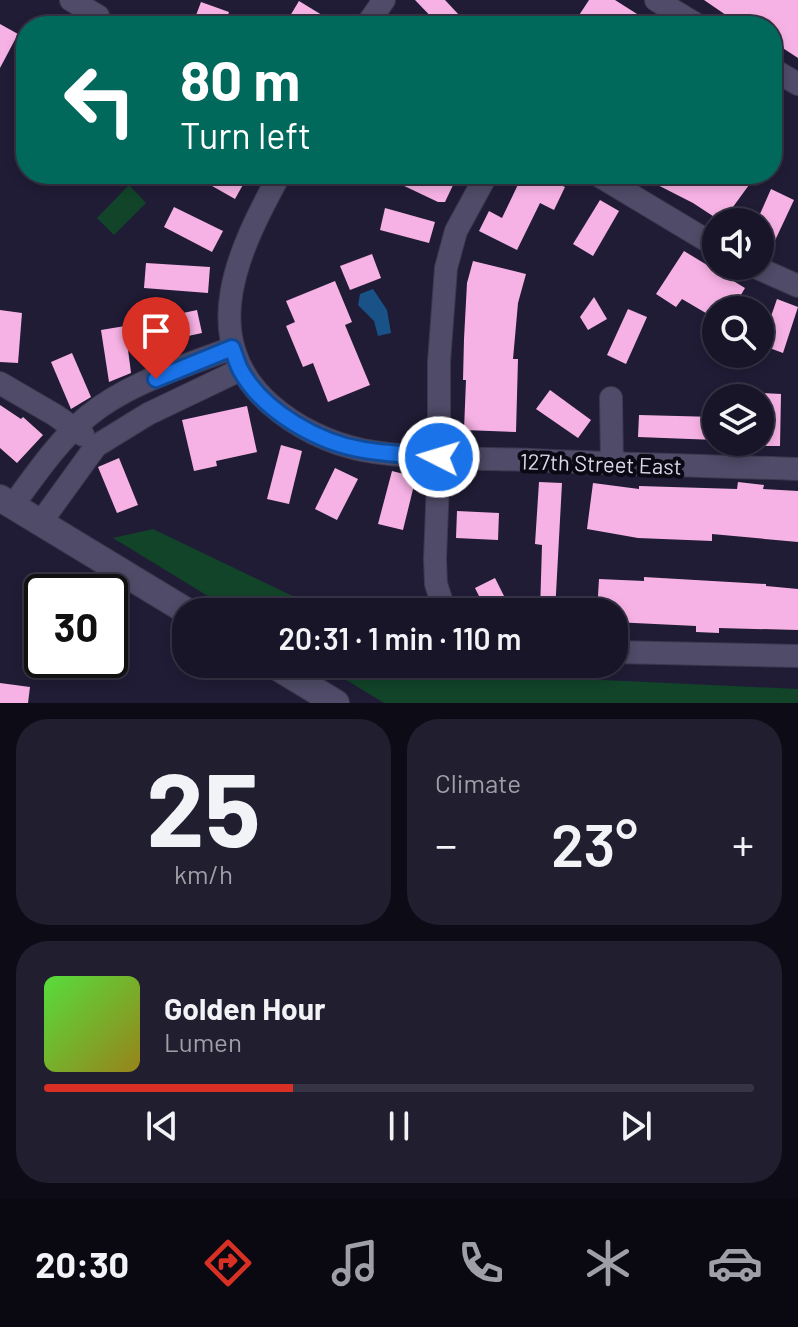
<!DOCTYPE html>
<meta charset="utf-8">
<style>
body{margin:0;font-family:Barlow,sans-serif;background:#211e30;color:#f1f3f6;height:100vh;display:flex;flex-direction:column;font-size:30px;white-space:nowrap}
*{box-sizing:border-box;margin:0}
p{font-size:26px;color:#9f9fa8}
.icon{flex:none;width:44px;height:44px;fill:none;stroke:currentColor;stroke-width:2;stroke-linecap:round;stroke-linejoin:round}
.map{position:relative;height:703px;overflow:hidden}
.panel{display:flex;flex-direction:column;gap:16px;padding:16px;background:#0d0c16;flex:1}
.panel>*{flex:none}
.hud{position:absolute;left:16px;top:16px;width:766px;height:168px;border-radius:32px;box-shadow:0 4px 12px #0003,0 0 0 2px #363445;background:#00695c;color:#fff;overflow:hidden}
.controls{position:absolute;left:702px;top:208px;display:grid;gap:16px}
.controls a{display:grid;place-items:center;width:72px;height:72px;border-radius:50%;background:#181528;box-shadow:0 4px 12px #0003,0 0 0 2px #363445;font-size:40px}
.speed{position:absolute;left:24px;top:574px;display:flex;gap:16px;font-size:40px;font-weight:700;text-align:center}
.speed>*{display:grid;place-content:center;width:104px;height:104px;border-radius:50%;background:#181528;box-shadow:0 4px 12px #0003,0 0 0 2px #363445;line-height:1}
.speed .limit{border:4px solid #111;border-radius:12px;background:#fff;color:#111}
.pin{position:absolute;display:grid;place-items:center;width:68px;height:68px;color:#fff;margin:-82px -34px;border-radius:50% 50% 50% 0;rotate:-45deg;box-shadow:0 0 8px #0007}
.pin .icon{rotate:45deg}
.me{position:absolute;width:88px;margin:-44px;rotate:275deg;stroke-linejoin:round;filter:drop-shadow(0 0 6px #0008)}
.turn{display:flex;align-items:center;gap:28px;height:168px;padding:0 32px;font-size:36px}
.turn .icon{width:104px;height:104px;stroke-width:2.5}
.turn b{display:block;font-size:56px;line-height:68px}
.big{font-size:60px;font-weight:600;line-height:1.1}
.panel .tile{flex:1;display:flex;flex-direction:column;justify-content:center;gap:12px;min-width:0;padding:0 28px;border-radius:32px;background:#211e30}
.panel .dial{align-items:center;gap:0}
.dial b{font-size:104px;line-height:1}
.song{display:flex;align-items:center;gap:24px}
.cover{width:96px;height:96px;border-radius:12px;background:linear-gradient(135deg,hsl(110 70% 55%),hsl(50 70% 35%))}
.played{height:8px;border-radius:4px;background:linear-gradient(90deg,#d93025 35%,#363445 35%)}
.keys{display:flex;justify-content:space-around;direction:ltr}
.heat{display:flex;justify-content:space-between;align-items:center;font-size:44px;direction:ltr}
.panel .tiles{flex:1;display:grid;gap:16px;grid-template-columns:1fr 1fr}
.tile:last-child{grid-column:span 2}
.trip{position:absolute;left:172px;top:598px;width:456px;height:80px;border-radius:32px;background:#181528;box-shadow:0 4px 12px #0003,0 0 0 2px #363445;font-weight:600;line-height:80px;text-align:center}
.tabs{display:flex;height:128px;justify-content:space-around;align-items:center;background:#0a0810;color:#9f9fa8}
.tabs .icon{width:56px;height:56px}
.tabs .current{color:#d93025}
.tabs b{font-size:36px;color:#f1f3f6}
.map>svg:first-child{display:block}
.green{fill:#114429}
.water{fill:#185286}
.building{fill:#f7b2e5}
.lines{fill:none;stroke-linecap:round;stroke-linejoin:round}
.minor-casing{stroke:#3c384e;stroke-width:24}
.tertiary-casing{stroke:#3c384e;stroke-width:28}
.minor{stroke:#4f4b68;stroke-width:22}
.tertiary{stroke:#4f4b68;stroke-width:26}
.route-casing{stroke:#114b97;stroke-width:20}
.route{stroke:#1a73e8;stroke-width:14}
.labels{text-anchor:middle;dominant-baseline:central;stroke-width:8;stroke-linejoin:round;paint-order:stroke}
.street-label{font-size:22px;fill:#d9d8e9;stroke:#0a0914}
</style>
<div class="map">
<svg width="798" height="703" viewBox="0 0 798 703">
<rect width="100%" height="100%" fill="#201c36"/>
<g class="green">
<polygon points="129,185 146,203 114,235 97,218"/>
<polygon points="153,529 326,612 234,612 113,538"/>
<polygon points="320,664 435,664 454,673 798,689 798,703 384,703"/>
</g>
<polygon class="water" points="373,289 387,310 391,333 378,336 374,321 358,305 360,294"/>
<g class="building">
<polygon points="415,0 445,0 460,16 450,26 440,26"/>
<polygon points="589,0 615,0 656,26 572,26"/>
<polygon points="704,0 798,0 798,58 772,41 772,26 742,26"/>
<polygon points="299,1 340,26 284,26"/>
<polygon points="201,2 229,12 224,26 192,26"/>
<polygon points="0,24 18,34 0,68"/>
<polygon points="191,174 233,174 245,181 235,199"/>
<polygon points="379,174 434,174 454,183 445,202 438,202"/>
<polygon points="523,174 537,174 565,187 554,210 540,203 517,250 479,231 489,211 502,218"/>
<polygon points="636,174 757,174 722,222 693,203"/>
<polygon points="771,189 794,200 771,249 760,244 760,214"/>
<polygon points="600,200 619,211 593,256 573,244"/>
<polygon points="174,207 223,231 212,252 164,227"/>
<polygon points="385,208 435,222 429,243 380,230"/>
<polygon points="684,251 745,288 732,310 716,310 716,319 682,299 676,307 656,294"/>
<polygon points="372,254 381,278 350,290 340,266"/>
<polygon points="473,261 526,274 518,303 513,359 518,359 516,432 464,430 466,380 463,380 464,339 467,283"/>
<polygon points="146,263 210,267 208,293 144,288"/>
<polygon points="335,281 352,322 345,325 370,385 328,402 313,363 303,367 286,326 295,322 286,301"/>
<polygon points="594,297 607,319 588,330 580,317"/>
<polygon points="777,299 798,307 783,353 761,345"/>
<polygon points="628,309 647,317 626,364 607,355"/>
<polygon points="0,310 22,313 18,363 0,362"/>
<polygon points="197,310 202,333 165,341 160,318"/>
<polygon points="125,326 131,373 109,382 101,330"/>
<polygon points="72,353 91,397 71,409 51,362"/>
<polygon points="550,390 591,420 578,438 536,409"/>
<polygon points="760,393 781,394 780,446 760,446"/>
<polygon points="0,405 21,419 23,417 43,435 17,463 0,448"/>
<polygon points="247,406 257,452 216,461 217,466 194,471 182,420"/>
<polygon points="639,415 716,417 716,440 638,437"/>
<polygon points="281,445 302,451 289,504 267,499"/>
<polygon points="119,458 138,505 117,513 98,467"/>
<polygon points="335,468 358,479 337,520 315,509"/>
<polygon points="392,471 416,477 403,530 378,524"/>
<polygon points="539,482 562,483 555,612 540,612 542,545 535,544"/>
<polygon points="738,482 764,485 763,489 798,491 798,542 712,534 712,541 638,538 587,529 593,483 639,489 639,486 737,489"/>
<polygon points="457,511 499,513 498,540 456,538"/>
<polygon points="644,577 766,584 766,586 798,589 798,630 719,628 719,633 696,632 696,626 614,622 614,612 597,612 599,579 644,581"/>
<polygon points="495,578 512,612 487,612 475,588"/>
<polygon points="0,683 30,687 28,703 0,703"/>
</g>
<g class="lines">
<defs>
<g id="minor">
<polyline points="71,0 98,16"/>
<polyline points="656,0 699,26"/>
<polyline points="366,26 384,0"/>
<polyline points="772,69 798,84"/>
<path d="M280 174C240 247 194 338 271 405 296 427 329 443 362 450 413 460 479 458 531 460 620 464 709 466 798 469"/>
<polyline points="596,174 716,246"/>
<polyline points="753,266 798,286"/>
<polyline points="0,383 55,415 83,435"/>
<polyline points="611,398 612,463"/>
<path d="M13 505C36 474 58 441 88 416 128 383 185 366 232 348"/>
<polyline points="41,522 96,446 148,414 240,370"/>
<polyline points="445,612 436,584 435,559 439,457 439,362 446,268 456,231 487,174"/>
<polyline points="614,652 798,656"/>
</g>
<g id="tertiary">
<polyline points="0,498 188,612"/>
<polyline points="272,664 336,703"/>
</g>
</defs>
<use href="#minor" class="minor-casing"/>
<use href="#tertiary" class="tertiary-casing"/>
<use href="#minor" class="minor"/>
<use href="#tertiary" class="tertiary"/>
</g>
<g class="lines">
<defs>
<path id="route" d="M156 379 232 348C235 355 237 364 241 371 264 412 319 443 364 450 389 454 414 455 439 457"/>
</defs>
<use href="#route" class="route-casing"/>
<use href="#route" class="route"/>
</g>
<g class="labels">
<g class="street-label">
<text transform="translate(601 463) rotate(2)">127th Street East</text>
</g>
</g>
</svg>
<div class="controls">
<a><svg class="icon" aria-label="sound" viewBox="0 0 24 24"><path d="M4 9h4l5-4v14l-5-4H4zM17 9q2 3 0 6"/></svg></a>
<a><svg class="icon" aria-label="search" viewBox="0 0 24 24"><circle cx="10" cy="10" r="6"/><path d="M15 15l6 6"/></svg></a>
<a><svg class="icon" aria-label="layers" viewBox="0 0 24 24"><path d="M12 4l9 5-9 5-9-5zM3 14l9 5 9-5"/></svg></a>
</div>
<div class="speed"><div class="limit">30</div></div>
<div class="pin" style="left:156px;top:379px;background:#d93025"><svg class="icon" aria-label="arrive" viewBox="0 0 24 24"><path d="M6 21V4h12l-3 4 3 4H6"/></svg></div>
<svg class="me" style="left:439px;top:457px" viewBox="-20 -20 40 40"><circle r="17" fill="#1a73e8" stroke="#fff" stroke-width="3"/><path d="M0-11L8 9 0 5-8 9z" fill="#fff"/></svg>
<div class="trip">20:31 · 1 min · 110 m</div>
<div class="hud">
<div class="turn"><svg class="icon" aria-label="left" viewBox="0 0 24 24"><path d="M17 20v-9H6M10 6l-5 5 5 5"/></svg><div><b>80 m</b>Turn left</div></div>
</div>
</div>
<section class="panel">
<div class="tiles">
<div class="tile dial"><b>25</b><p>km/h</p></div>
<div class="tile"><p>Climate</p>
<div class="heat"><a>−</a><b class="big">23°</b><a>+</a></div>
</div>
<div class="tile">
<div class="song"><i class="cover"></i><div><b>Golden Hour</b><p>Lumen</p></div></div>
<div class="played"></div>
<div class="keys"><svg class="icon" aria-label="previous" viewBox="0 0 24 24"><path d="M18 5L8 12l10 7zM5 5v14"/></svg><svg class="icon" aria-label="pause" viewBox="0 0 24 24"><path d="M8 5v14M16 5v14"/></svg><svg class="icon" aria-label="next" viewBox="0 0 24 24"><path d="M6 5l10 7-10 7zM19 5v14"/></svg></div>
</div>
</div>
</section>
<nav class="tabs">
<b>20:30</b>
<svg class="icon current" aria-label="directions" viewBox="0 0 24 24"><path d="M12 3l9 9-9 9-9-9zM9 14v-3h6M13 9l2 2-2 2"/></svg>
<svg class="icon" aria-label="music" viewBox="0 0 24 24"><path d="M9 18V5l10-2v13"/><circle cx="6" cy="18" r="3"/><circle cx="16" cy="16" r="3"/></svg>
<svg class="icon" aria-label="phone" viewBox="0 0 24 24"><path d="M5 4h4l2 5-3 2q2 4 5 5l2-3 5 2v4C11 20 4 13 5 4z"/></svg>
<svg class="icon" aria-label="climate" viewBox="0 0 24 24"><path d="M12 3v18M4 7l16 10M4 17L20 7"/></svg>
<svg class="icon" aria-label="car" viewBox="0 0 24 24"><path d="M5 17H2v-5l4-1 3-4h7l3 4 3 1v5h-3M9 17h6M6 11h13"/><circle cx="7" cy="17" r="2"/><circle cx="17" cy="17" r="2"/></svg>
</nav>
